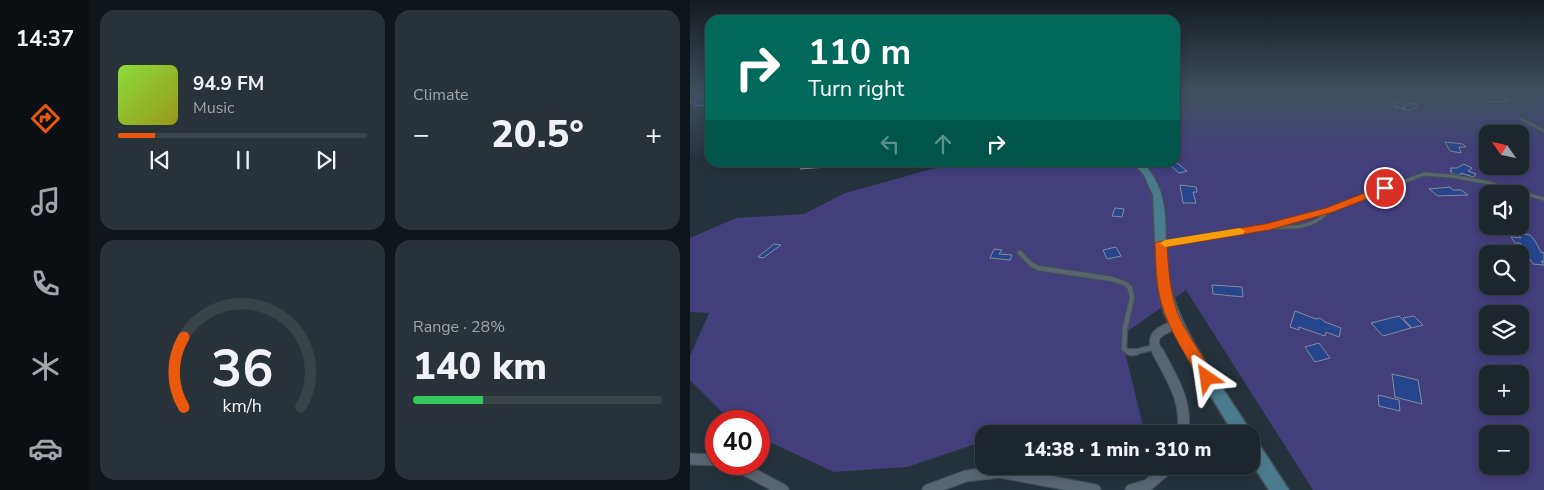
<!DOCTYPE html>
<meta charset="utf-8">
<style>
body{margin:0;font-family:"Nunito Sans",sans-serif;background:#293238;color:#f1f3f6;height:100vh;display:flex;flex-direction:column;font-size:19px;white-space:nowrap}
*{box-sizing:border-box;margin:0}
p{font-size:16px;color:#a0a5a9}
.icon{flex:none;width:28px;height:28px;fill:none;stroke:currentColor;stroke-width:2;stroke-linecap:round;stroke-linejoin:round}
.map{position:relative;flex:1;overflow:hidden}
.details{display:flex;flex-direction:column;gap:10px;padding:10px;background:#0f1518;width:600px}
.details>*{flex:none}
.banner{position:absolute;left:15px;top:15px;width:475px;height:152px;border-radius:15px;box-shadow:0 2px 8px #0003,0 0 0 1px #3a4348;background:#00695c;color:#fff;overflow:hidden}
.needle{width:32px;rotate:304deg}
.controls{position:absolute;left:789px;top:125px;display:grid;gap:10px}
.controls a{display:grid;place-items:center;width:50px;height:50px;border-radius:10px;background:#1c262c;box-shadow:0 2px 8px #0003,0 0 0 1px #3a4348;font-size:25px}
.speed{position:absolute;left:15px;top:410px;display:flex;gap:10px;font-size:25px;font-weight:700;text-align:center}
.speed>*{display:grid;place-content:center;width:65px;height:65px;border-radius:50%;background:#1c262c;box-shadow:0 2px 8px #0003,0 0 0 1px #3a4348;line-height:1}
.speed .limit{border:8px solid #d22;background:#fff;color:#111}
.pin{position:absolute;display:grid;place-items:center;width:42px;height:42px;color:#fff;margin:-21px;border:2px solid #fff;border-radius:50%;box-shadow:0 1px 5px #0007}
.me{position:absolute;width:55px;margin:-28px;rotate:328deg;stroke-linejoin:round;filter:drop-shadow(0 0 4px #0008)}
.turn{display:flex;align-items:center;gap:18px;height:105px;padding:0 20px;font-size:22px}
.turn .icon{width:65px;height:65px;stroke-width:2.5}
.turn b{display:block;font-size:35px;line-height:42px}
.lanes{display:flex;align-items:center;height:48px;padding:0 20px;background:#0003;justify-content:center;gap:25px;direction:ltr}
.lanes .off{opacity:.35}
.big{font-size:38px;font-weight:800;line-height:1.1}
.details .widget{flex:1;display:flex;flex-direction:column;justify-content:center;gap:8px;min-width:0;padding:0 18px;border-radius:15px;background:#293238}
.details .dial{align-items:center;gap:0}
.dial svg{height:130px;overflow:visible;fill:none;stroke:#3a4348;stroke-width:7;stroke-linecap:round;text-anchor:middle}
.dial text{fill:#f1f3f6;stroke:none}
.song{display:flex;align-items:center;gap:15px}
.cover{width:60px;height:60px;border-radius:8px;background:linear-gradient(135deg,hsl(90 70% 55%),hsl(60 70% 35%))}
.played{height:5px;border-radius:2px;background:linear-gradient(90deg,#ea580c 15%,#3a4348 15%)}
.keys{display:flex;justify-content:space-around;direction:ltr}
.heat{display:flex;justify-content:space-between;align-items:center;font-size:28px;direction:ltr}
.charge{height:8px;border-radius:4px;background:linear-gradient(90deg,#34c759 28%,#3a4348 0)}
.details .tiles{flex:1;display:grid;gap:10px;grid-template-columns:repeat(2,1fr)}
.trip{position:absolute;left:285px;top:425px;width:285px;height:50px;border-radius:15px;background:#1c262c;box-shadow:0 2px 8px #0003,0 0 0 1px #3a4348;font-weight:800;line-height:50px;text-align:center}
main{display:flex;flex:1;min-height:0}
.dock{display:flex;flex-direction:column;width:90px;justify-content:space-around;align-items:center;background:#0b0f12;color:#a0a5a9}
.dock .icon{width:35px;height:35px}
.dock .selected{color:#ea580c}
.dock b{font-size:22px;color:#f1f3f6}
.map>svg:first-child{display:block}
.green{fill:#433e7c;fill-rule:evenodd}
.building{fill:#26458c;stroke:#858d9b}
.lines{fill:none;stroke-linecap:round;stroke-linejoin:round}
.lane-far3-casing{stroke:#454e57;stroke-width:4.5}
.lane-far2-casing{stroke:#454e57;stroke-width:5.5}
.lane-far1-casing{stroke:#454e57;stroke-width:7}
.lane-casing{stroke:#454e57;stroke-width:8}
.street-far1-casing{stroke:#454e57;stroke-width:11}
.street-casing{stroke:#454e57;stroke-width:13}
.secondary-casing{stroke:#454e57;stroke-width:3}
.lane-far3{stroke:#596570;stroke-width:2.5}
.lane-far2{stroke:#596570;stroke-width:3}
.lane-far1{stroke:#596570;stroke-width:4.5}
.lane{stroke:#596570;stroke-width:5.5}
.street-far1{stroke:#596570;stroke-width:9}
.street{stroke:#596570;stroke-width:11}
.secondary{fill:#4b7b8e;fill-rule:evenodd}
.route{fill:#ea580c;stroke:#983908}
.slow{fill:#f59e0b}
</style>
<main>
<nav class="dock">
<b>14:37</b>
<svg class="icon selected" aria-label="directions" viewBox="0 0 24 24"><path d="M12 3l9 9-9 9-9-9zM9 14v-3h6M13 9l2 2-2 2"/></svg>
<svg class="icon" aria-label="music" viewBox="0 0 24 24"><path d="M9 18V5l10-2v13"/><circle cx="6" cy="18" r="3"/><circle cx="16" cy="16" r="3"/></svg>
<svg class="icon" aria-label="phone" viewBox="0 0 24 24"><path d="M5 4h4l2 5-3 2q2 4 5 5l2-3 5 2v4C11 20 4 13 5 4z"/></svg>
<svg class="icon" aria-label="climate" viewBox="0 0 24 24"><path d="M12 3v18M4 7l16 10M4 17L20 7"/></svg>
<svg class="icon" aria-label="car" viewBox="0 0 24 24"><path d="M5 17H2v-5l4-1 3-4h7l3 4 3 1v5h-3M9 17h6M6 11h13"/><circle cx="7" cy="17" r="2"/><circle cx="17" cy="17" r="2"/></svg>
</nav>
<section class="details">
<div class="tiles">
<div class="widget">
<div class="song"><i class="cover"></i><div><b>94.9 FM</b><p>Music</p></div></div>
<div class="played"></div>
<div class="keys"><svg class="icon" aria-label="previous" viewBox="0 0 24 24"><path d="M18 5L8 12l10 7zM5 5v14"/></svg><svg class="icon" aria-label="pause" viewBox="0 0 24 24"><path d="M8 5v14M16 5v14"/></svg><svg class="icon" aria-label="next" viewBox="0 0 24 24"><path d="M6 5l10 7-10 7zM19 5v14"/></svg></div>
</div>
<div class="widget"><p>Climate</p>
<div class="heat"><a>−</a><b class="big">20.5°</b><a>+</a></div>
</div>
<div class="widget dial"><svg viewBox="0 0 100 80">
<path d="M14 69A42 42 0 1 1 86 69"/>
<path d="M14 69A42 42 0 0 1 14 26" stroke="#ea580c"/>
<text x="50" y="56" font-size="32" font-weight="700">36</text>
<text x="50" y="72" font-size="11">km/h</text>
</svg></div>
<div class="widget"><p>Range · 28%</p><b class="big">140 km</b><div class="charge"></div></div>
</div>
</section>
<div class="map">
<svg width="854" height="490" viewBox="0 0 854 490">
<rect width="100%" height="100%" fill="#26323b"/>
<path class="green" d="M485 93H771L823 98 822 93H854V490H623L496 290 431 336 453 426 449 434H294V441L217 467 144 472 69 437V421H41L0 380V356L19 313 0 312V238L46 218 114 214 155 193 264 163 379 164 383 162H485ZM798 134H830V166H798ZM798 194H830V226H798ZM798 254H830V286H798ZM798 314H830V346H798ZM798 374H830V406H798ZM798 434H830V466H798Z"/>
<g class="building">
<polygon points="15,95 13,100 16,101 14,105 5,106 6,103 0,103 0,101 5,98"/>
<polygon points="789,97 811,97 818,101 796,102"/>
<polygon points="706,102 713,104 713,106 721,103 728,106 719,111 712,109 715,108 704,107"/>
<polygon points="755,142 773,144 776,147 769,147 771,153 760,151"/>
<polygon points="114,162 128,162 126,164 138,163 137,167 110,169"/>
<polygon points="487,163 497,171 489,173 480,165"/>
<polygon points="774,164 782,168 778,171 786,174 783,177 771,173 771,175 763,174 760,171 762,171 760,168 767,168"/>
<polygon points="490,185 506,187 507,192 503,192 506,203 493,203"/>
<polygon points="760,187 763,190 771,190 778,195 748,196 739,189"/>
<polygon points="425,208 434,209 432,217 422,216"/>
<polygon points="827,233 840,235 845,241 851,252 854,253 854,262 851,261 854,265 843,264 830,243 825,243 821,237 831,238"/>
<polygon points="84,244 91,245 73,258 68,257"/>
<polygon points="426,247 431,256 417,259 413,250"/>
<polygon points="304,249 312,250 309,254 322,255 320,260 300,258"/>
<polygon points="522,285 552,287 553,297 523,294"/>
<polygon points="605,311 626,319 630,318 635,322 651,328 649,337 636,332 635,336 609,327 609,330 600,327"/>
<polygon points="709,316 721,328 693,336 681,323"/>
<polygon points="724,316 733,325 722,328 713,318"/>
<polygon points="629,343 640,358 625,362 615,347"/>
<polygon points="702,374 728,380 732,404 705,397"/>
<polygon points="688,395 709,400 710,411 689,406"/>
</g>
<g class="lines">
<defs>
<polyline id="lane-far3" points="831,119 854,131"/>
<g id="lane-far2">
<path d="M580 227C602 228 624 229 639 210"/>
<polyline points="471,244 575,227 639,210 734,174 761,176 795,182 854,199"/>
</g>
<g id="lane-far1">
<polyline points="471,244 474,244"/>
<polyline points="330,253 342,265 348,268 422,279 436,284 440,288 442,298 435,328 434,349 441,353"/>
<polyline points="441,353 465,347"/>
</g>
<polyline id="lane" points="439,352 446,352"/>
<path id="street-far1" d="M468 353C458 334 471 331 486 324"/>
<g id="street">
<path d="M468 352C483 381 497 400 493 434"/>
<polyline points="0,459 26,460"/>
<polyline points="44,464 93,490"/>
<polyline points="238,490 276,476 310,472 405,490"/>
<polyline points="441,490 458,485 480,466"/>
</g>
<g id="secondary">
<path d="M442 162H452C488 198 469 241 480 285 490 326 514 360 537 395 545 408 555 420 561 434H544L503 367 474 313 467 282 463 195 454 175Z"/>
<polygon points="561,439 567,441 599,490 579,490 561,462"/>
</g>
</defs>
<use href="#lane-far3" class="lane-far3-casing"/>
<use href="#lane-far2" class="lane-far2-casing"/>
<use href="#lane-far1" class="lane-far1-casing"/>
<use href="#lane" class="lane-casing"/>
<use href="#street-far1" class="street-far1-casing"/>
<use href="#street" class="street-casing"/>
<use href="#secondary" class="secondary-casing"/>
<use href="#lane-far3" class="lane-far3"/>
<use href="#lane-far2" class="lane-far2"/>
<use href="#lane-far1" class="lane-far1"/>
<use href="#lane" class="lane"/>
<use href="#street-far1" class="street-far1"/>
<use href="#street" class="street"/>
<use href="#secondary" class="secondary"/>
</g>
<linearGradient id="sky" x2="0" y2="1"><stop stop-color="#151c20"/><stop offset="0.58" stop-color="#414f60"/><stop offset="1" stop-color="#414f60" stop-opacity="0"/></linearGradient>
<rect width="854" height="161" fill="url(#sky)"/>
<path class="route" d="M695 185 700 188 699 190 643 212 579 230 477 247C479 273 480 300 492 323 502 342 515 359 525 378L522 382 517 384 512 382C497 357 479 331 471 302 466 284 466 263 465 244L467 242 575 224 636 208Z"/>
<polygon class="slow" points="550,228 555,231 553,234 475,247 470,243 475,240"/>
</svg>
<div class="controls">
<a><svg class="needle" viewBox="-14 -14 28 28"><path d="M0-13l5 13h-10z" fill="#e53935"/><path d="M0 13l5-13h-10z" fill="#a0a5a9"/></svg></a>
<a><svg class="icon" aria-label="sound" viewBox="0 0 24 24"><path d="M4 9h4l5-4v14l-5-4H4zM17 9q2 3 0 6"/></svg></a>
<a><svg class="icon" aria-label="search" viewBox="0 0 24 24"><circle cx="10" cy="10" r="6"/><path d="M15 15l6 6"/></svg></a>
<a><svg class="icon" aria-label="layers" viewBox="0 0 24 24"><path d="M12 4l9 5-9 5-9-5zM3 14l9 5 9-5"/></svg></a>
<a>+</a>
<a>−</a>
</div>
<div class="speed"><div class="limit">40</div></div>
<div class="pin" style="left:695px;top:188px;background:#d93025"><svg class="icon" aria-label="arrive" viewBox="0 0 24 24"><path d="M6 21V4h12l-3 4 3 4H6"/></svg></div>
<svg class="me" style="left:517px;top:378px" viewBox="-20 -20 40 40"><path d="M0-17L14 15 0 8-14 15z" fill="#ea580c" stroke="#fff" stroke-width="4"/></svg>
<div class="trip">14:38 · 1 min · 310 m</div>
<div class="banner">
<div class="turn"><svg class="icon" aria-label="right" viewBox="0 0 24 24"><path d="M7 20v-9h11M14 6l5 5-5 5"/></svg><div><b>110 m</b>Turn right</div></div>
<div class="lanes"><svg class="icon off" aria-label="left" viewBox="0 0 24 24"><path d="M17 20v-9H6M10 6l-5 5 5 5"/></svg><svg class="icon off" aria-label="ahead" viewBox="0 0 24 24"><path d="M12 20V5M6 11l6-6 6 6"/></svg><svg class="icon" aria-label="right" viewBox="0 0 24 24"><path d="M7 20v-9h11M14 6l5 5-5 5"/></svg></div>
</div>
</div>
</main>
